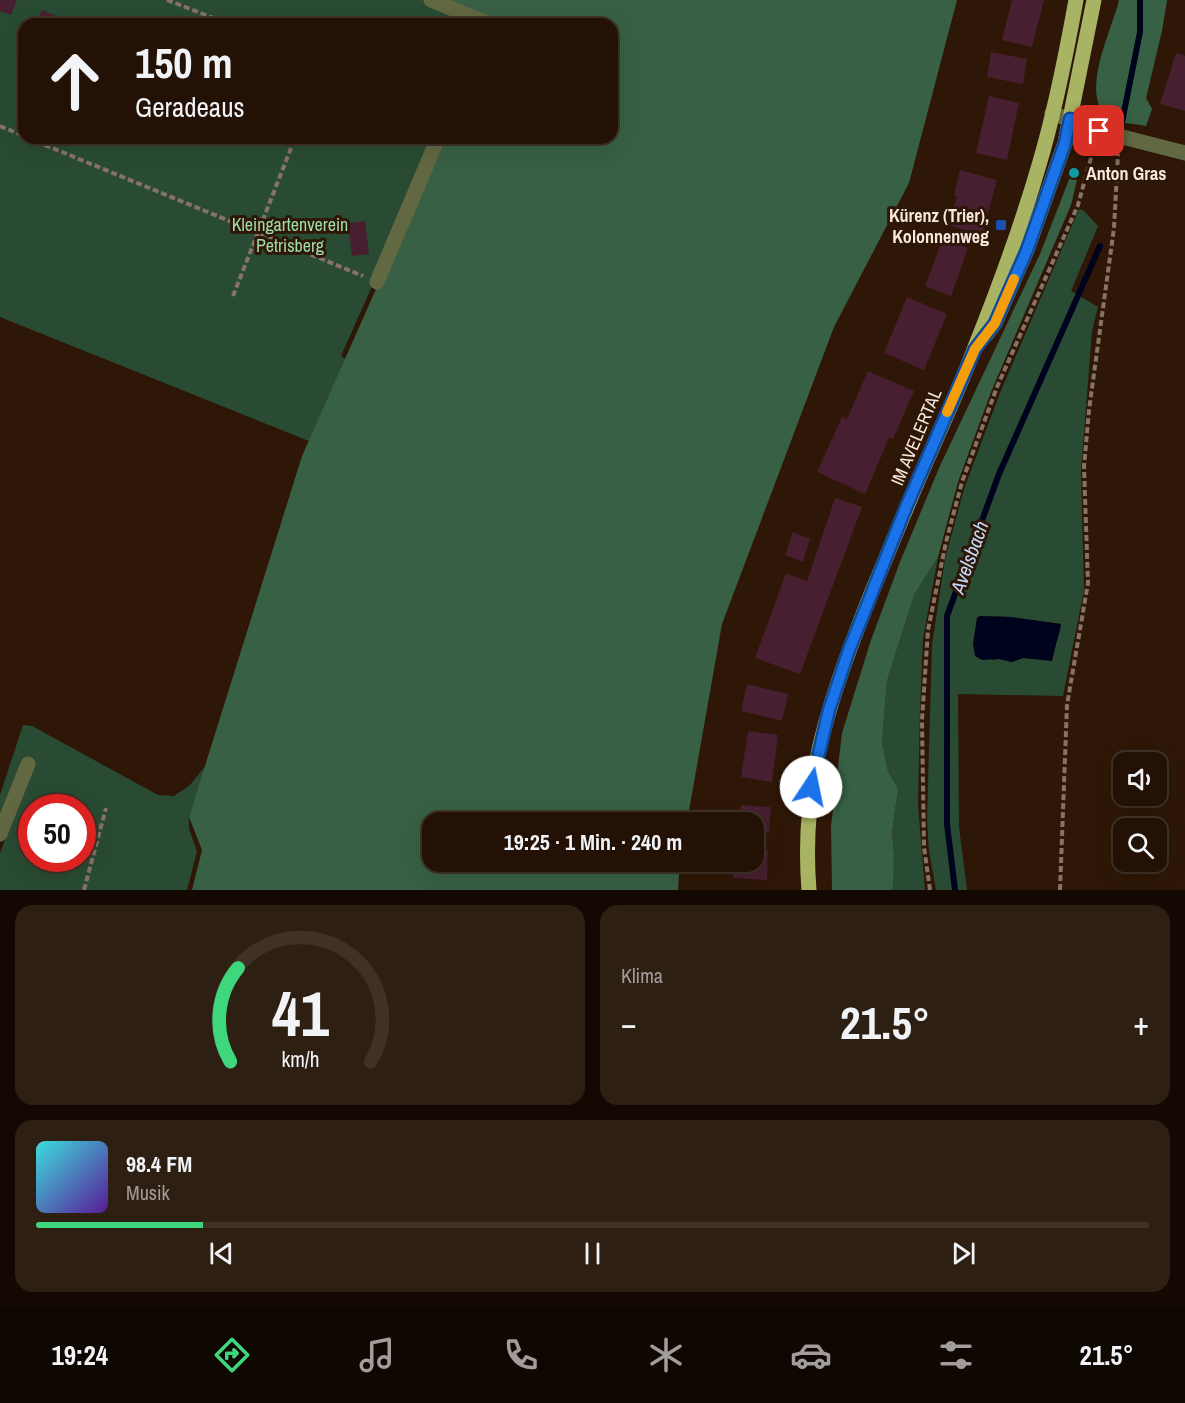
<!DOCTYPE html>
<html lang="de">
<meta charset="utf-8">
<style>
body{margin:0;font-family:"Archivo Narrow",sans-serif;background:#2e1f13;color:#f1f3f6;height:100vh;display:flex;flex-direction:column;font-size:22px;white-space:nowrap}
*{box-sizing:border-box;margin:0}
p{font-size:20px;color:#a29d9a}
.icon{flex:none;width:33px;height:33px;fill:none;stroke:currentColor;stroke-width:2;stroke-linecap:round;stroke-linejoin:round}
.map{position:relative;height:890px;overflow:hidden}
.panel{display:flex;flex-direction:column;gap:15px;padding:15px;background:#130902;flex:1}
.panel>*{flex:none}
.guide{position:absolute;left:18px;top:18px;width:600px;height:126px;border-radius:18px;box-shadow:0 6px 24px #0002,0 0 0 2px #3f3126;background:#221104;color:#f1f3f6;overflow:hidden}
.fabs{position:absolute;left:1113px;top:752px;display:grid;gap:12px}
.fabs a{display:grid;place-items:center;width:54px;height:54px;border-radius:12px;background:#221104;box-shadow:0 6px 24px #0002,0 0 0 2px #3f3126;font-size:30px}
.speed{position:absolute;left:18px;top:794px;display:flex;gap:12px;font-size:30px;font-weight:700;text-align:center}
.speed>*{display:grid;place-content:center;width:78px;height:78px;border-radius:50%;background:#221104;box-shadow:0 6px 24px #0002,0 0 0 2px #3f3126;line-height:1}
.speed .limit{border:9px solid #d22;background:#fff;color:#111}
.pin{position:absolute;display:grid;place-items:center;width:51px;height:51px;color:#fff;margin:-26px;border-radius:12px;box-shadow:0 3px 9px #0006}
.me{position:absolute;width:66px;margin:-33px;rotate:11deg;stroke-linejoin:round;filter:drop-shadow(0 0 4px #0008)}
.turn{display:flex;align-items:center;gap:21px;height:126px;padding:0 18px;font-size:27px}
.turn .icon{width:78px;height:78px;stroke-width:2.5}
.turn b{display:block;font-size:42px;line-height:51px}
.big{font-size:45px;font-weight:700;line-height:1.1}
.panel .widget{flex:1;display:flex;flex-direction:column;justify-content:center;gap:9px;min-width:0;padding:0 21px;border-radius:18px;background:#2e1f13}
.panel .dial{align-items:center;gap:0}
.dial svg{height:156px;overflow:visible;fill:none;stroke:#3f3126;stroke-width:7;stroke-linecap:round;text-anchor:middle}
.dial text{fill:#f1f3f6;stroke:none}
.song{display:flex;align-items:center;gap:18px}
.cover{width:72px;height:72px;border-radius:9px;background:linear-gradient(135deg,hsl(180 70% 55%),hsl(270 70% 35%))}
.played{height:6px;border-radius:3px;background:linear-gradient(90deg,#3fd77d 15%,#3f3126 15%)}
.keys{display:flex;justify-content:space-around;direction:ltr}
.heat{display:flex;justify-content:space-between;align-items:center;font-size:33px;direction:ltr}
.panel .tiles{flex:1;display:grid;gap:15px;grid-template-columns:1fr 1fr}
.widget:last-child{grid-column:span 2}
.trip{position:absolute;left:422px;top:812px;width:342px;height:60px;border-radius:18px;background:#221104;box-shadow:0 6px 24px #0002,0 0 0 2px #3f3126;font-weight:700;line-height:60px;text-align:center}
.menu{display:flex;height:96px;justify-content:space-around;align-items:center;background:#0e0702;color:#a29d9a}
.menu .icon{width:42px;height:42px}
.menu .selected{color:#3fd77d}
.menu b{font-size:27px;color:#f1f3f6}
.map>svg:first-child{display:block}
.green{fill:#294b33;fill-rule:evenodd}
.forest{fill:#386044}
.water{fill:#00031d}
.lines{fill:none;stroke-linecap:round;stroke-linejoin:round}
.stream{stroke:#00031d;stroke-width:6}
.building{fill:#471f30}
.path{stroke:#877365;stroke-width:4;stroke-dasharray:6 3;stroke-linecap:butt}
.minor{stroke:#626842;stroke-width:15}
.major{stroke:#a8b363;stroke-width:15}
.route-casing{stroke:#114b97;stroke-width:15}
.route{stroke:#1a73e8;stroke-width:10}
.slow{stroke:#f59e0b;stroke-width:10}
.culture-dot{fill:#0f9aa8;stroke:#2e1706;stroke-width:2}
.transit-dot{fill:#1a4fb4;stroke:#2e1706;stroke-width:2}
.labels{text-anchor:middle;dominant-baseline:central;stroke-width:6;stroke-linejoin:round;paint-order:stroke}
.poi-label{font-size:18px;font-weight:bold;fill:#f9e8de;stroke:#2e1706;text-anchor:start}
.park-label{font-size:18px;fill:#9cdeae;stroke:#2e1706}
.street-label{font-size:18px;fill:#f9e8de;stroke:#2e1706}
.water-label{font-size:20px;font-style:italic;fill:#c3d9fe;stroke:#2e1706}
</style>
<div class="map">
<svg width="1185" height="890" viewBox="0 0 1185 890">
<rect width="100%" height="100%" fill="#2e1706"/>
<g class="green">
<polygon points="0,0 433,0 488,24 24,24 24,138 438,138 341,356 346,359 309,441 0,317"/>
<path d="M1079 209 1083 210 1098 226 1071 291 1098 307 1092 331 1081 471 1084 590 1063 696 958 694 959 827 967 890H936L929 851 927 819 932 645 945 559 964 489 1000 393ZM980 616 1011 617 1061 624C1060 638 1053 648 1046 660L1023 658 1012 662 999 659 993 660 973 644 977 618Z"/>
<polygon points="938,557 923,639 920,711 918,805 925,890 892,890 894,854 892,833 898,789 888,771 882,742 887,681 914,595"/>
<path d="M23 725 32 726 158 795 174 796 190 785 206 765 189 817V829L197 851 187 890H0V853L33 763 0 824V795ZM32 807H82V858H32Z"/>
</g>
<g class="forest">
<polygon points="447,0 957,0 909,183 834,327 722,624 687,822 432,822 432,861 680,861 678,890 192,890 202,850 189,817 302,456 443,138 612,138 612,24 494,24 495,20"/>
<path d="M1119 0H1167L1162 31 1146 98 1152 109 1146 126C1136 124 1119 123 1110 118 1077 97 1113 28 1119 0Z"/>
<polygon points="1070,177 1077,180 1071,205 991,392 958,482 938,557 914,595 887,681 882,742 888,771 898,789 892,833 894,854 893,886 892,890 832,890 831,826 842,733 871,640 900,562 939,468 1040,254"/>
</g>
<polygon class="water" points="980,616 1011,617 1061,624 1052,661 1023,658 1012,662 999,659 982,660 975,656 973,644 977,618"/>
<g class="lines">
<g class="stream">
<polyline points="1122,122 1140,32 1140,0"/>
<polyline points="955,890 947,824 947,616 999,474 1100,246"/>
</g>
</g>
<g class="building">
<polygon points="0,0 17,0 11,15 0,11"/>
<polygon points="1012,0 1044,0 1032,47 1002,40"/>
<polygon points="42,10 56,16 53,24 36,24"/>
<polygon points="991,52 1027,59 1023,84 987,77"/>
<polygon points="1176,53 1185,56 1185,111 1160,104"/>
<polygon points="989,96 1019,103 1007,160 976,153"/>
<polygon points="960,170 997,180 982,235 948,225 957,197 954,195"/>
<polygon points="365,221 369,254 352,256 348,223"/>
<polygon points="943,238 968,248 951,296 925,286"/>
<polygon points="907,297 947,314 924,370 884,353"/>
<polygon points="868,371 914,391 893,439 889,438 865,494 817,472 842,417 847,419"/>
<polygon points="835,498 862,507 800,674 755,658 786,573 807,581"/>
<polygon points="793,532 810,539 803,562 785,555"/>
<polygon points="747,684 788,694 782,721 741,711"/>
<polygon points="748,731 778,735 772,782 741,777"/>
<polygon points="741,805 771,807 769,833 753,832 753,822 740,822"/>
<polygon points="753,849 768,850 767,880 733,878 734,861 753,861"/>
</g>
<g class="lines">
<g class="path">
<polyline points="167,0 229,24"/>
<polyline points="0,126 24,136"/>
<polyline points="28,138 363,276"/>
<polyline points="233,296 295,138"/>
<polyline points="84,890 106,808"/>
<polyline points="930,890 924,847 922,720 928,630 946,542 962,482 997,387 1078,205 1094,147"/>
<polyline points="1060,890 1067,705 1088,583 1084,467 1089,410 1114,228 1118,154"/>
</g>
<g class="minor">
<polyline points="431,0 487,23 487,24"/>
<polyline points="1052,113 1099,131 1185,153"/>
<polyline points="377,282 438,138"/>
<polyline points="0,834 28,764"/>
</g>
<g class="major">
<polyline points="986,335 995,323 1027,250 1065,143 1094,0"/>
<path d="M809 890C800 780 831 695 871 594 891 546 910 498 931 451 946 416 962 382 975 347 999 287 1021 227 1039 165 1055 112 1066 55 1076 0"/>
</g>
</g>
<g class="lines">
<defs>
<polyline id="route" points="811,787 829,710 849,650 907,505 975,349 995,323 1027,250 1065,143 1070,119 1099,131"/>
</defs>
<use href="#route" class="route-casing"/>
<use href="#route" class="route"/>
<polyline class="slow" points="947,412 975,349 995,323 1014,279"/>
</g>
<circle class="culture-dot" cx="1074" cy="173" r="6"/>
<rect class="transit-dot" x="995" y="219" width="12" height="12" rx="3"/>
<g class="labels">
<g class="poi-label">
<text x="1086" y="173">Anton Gras</text>
<text x="989" y="215" text-anchor="end">Kürenz (Trier),<tspan x="989" dy="21">Kolonnenweg</tspan></text>
</g>
<g class="park-label">
<text x="290" y="224">Kleingartenverein<tspan x="290" dy="21">Petrisberg</tspan></text>
</g>
<g class="street-label">
<text transform="translate(916 437) rotate(-67)">IM AVELERTAL</text>
</g>
<g class="water-label">
<text transform="translate(969 557) rotate(-70)">Avelsbach</text>
</g>
</g>
</svg>
<div class="fabs">
<a><svg class="icon" aria-label="sound" viewBox="0 0 24 24"><path d="M4 9h4l5-4v14l-5-4H4zM17 9q2 3 0 6"/></svg></a>
<a><svg class="icon" aria-label="search" viewBox="0 0 24 24"><circle cx="10" cy="10" r="6"/><path d="M15 15l6 6"/></svg></a>
</div>
<div class="speed"><div class="limit">50</div></div>
<div class="pin" style="left:1099px;top:131px;background:#d93025"><svg class="icon" aria-label="arrive" viewBox="0 0 24 24"><path d="M6 21V4h12l-3 4 3 4H6"/></svg></div>
<svg class="me" style="left:811px;top:787px" viewBox="-20 -20 40 40"><circle r="19" fill="#fff"/><path d="M0-13L10 11 0 6-10 11z" fill="#1a73e8"/></svg>
<div class="trip">19:25 · 1 Min. · 240 m</div>
<div class="guide">
<div class="turn"><svg class="icon" aria-label="ahead" viewBox="0 0 24 24"><path d="M12 20V5M6 11l6-6 6 6"/></svg><div><b>150 m</b>Geradeaus</div></div>
</div>
</div>
<section class="panel">
<div class="tiles">
<div class="widget dial"><svg viewBox="0 0 100 80">
<path d="M14 69A42 42 0 1 1 86 69"/>
<path d="M14 69A42 42 0 0 1 18 21" stroke="#3fd77d"/>
<text x="50" y="56" font-size="32" font-weight="700">41</text>
<text x="50" y="72" font-size="11">km/h</text>
</svg></div>
<div class="widget"><p>Klima</p>
<div class="heat"><a>−</a><b class="big">21.5°</b><a>+</a></div>
</div>
<div class="widget">
<div class="song"><i class="cover"></i><div><b>98.4 FM</b><p>Musik</p></div></div>
<div class="played"></div>
<div class="keys"><svg class="icon" aria-label="previous" viewBox="0 0 24 24"><path d="M18 5L8 12l10 7zM5 5v14"/></svg><svg class="icon" aria-label="pause" viewBox="0 0 24 24"><path d="M8 5v14M16 5v14"/></svg><svg class="icon" aria-label="next" viewBox="0 0 24 24"><path d="M6 5l10 7-10 7zM19 5v14"/></svg></div>
</div>
</div>
</section>
<nav class="menu">
<b>19:24</b>
<svg class="icon selected" aria-label="directions" viewBox="0 0 24 24"><path d="M12 3l9 9-9 9-9-9zM9 14v-3h6M13 9l2 2-2 2"/></svg>
<svg class="icon" aria-label="music" viewBox="0 0 24 24"><path d="M9 18V5l10-2v13"/><circle cx="6" cy="18" r="3"/><circle cx="16" cy="16" r="3"/></svg>
<svg class="icon" aria-label="phone" viewBox="0 0 24 24"><path d="M5 4h4l2 5-3 2q2 4 5 5l2-3 5 2v4C11 20 4 13 5 4z"/></svg>
<svg class="icon" aria-label="climate" viewBox="0 0 24 24"><path d="M12 3v18M4 7l16 10M4 17L20 7"/></svg>
<svg class="icon" aria-label="car" viewBox="0 0 24 24"><path d="M5 17H2v-5l4-1 3-4h7l3 4 3 1v5h-3M9 17h6M6 11h13"/><circle cx="7" cy="17" r="2"/><circle cx="17" cy="17" r="2"/></svg>
<svg class="icon" aria-label="filters" viewBox="0 0 24 24"><path d="M4 7h16M4 17h16"/><circle cx="9" cy="7" r="2"/><circle cx="15" cy="17" r="2"/></svg>
<b>21.5°</b>
</nav>
